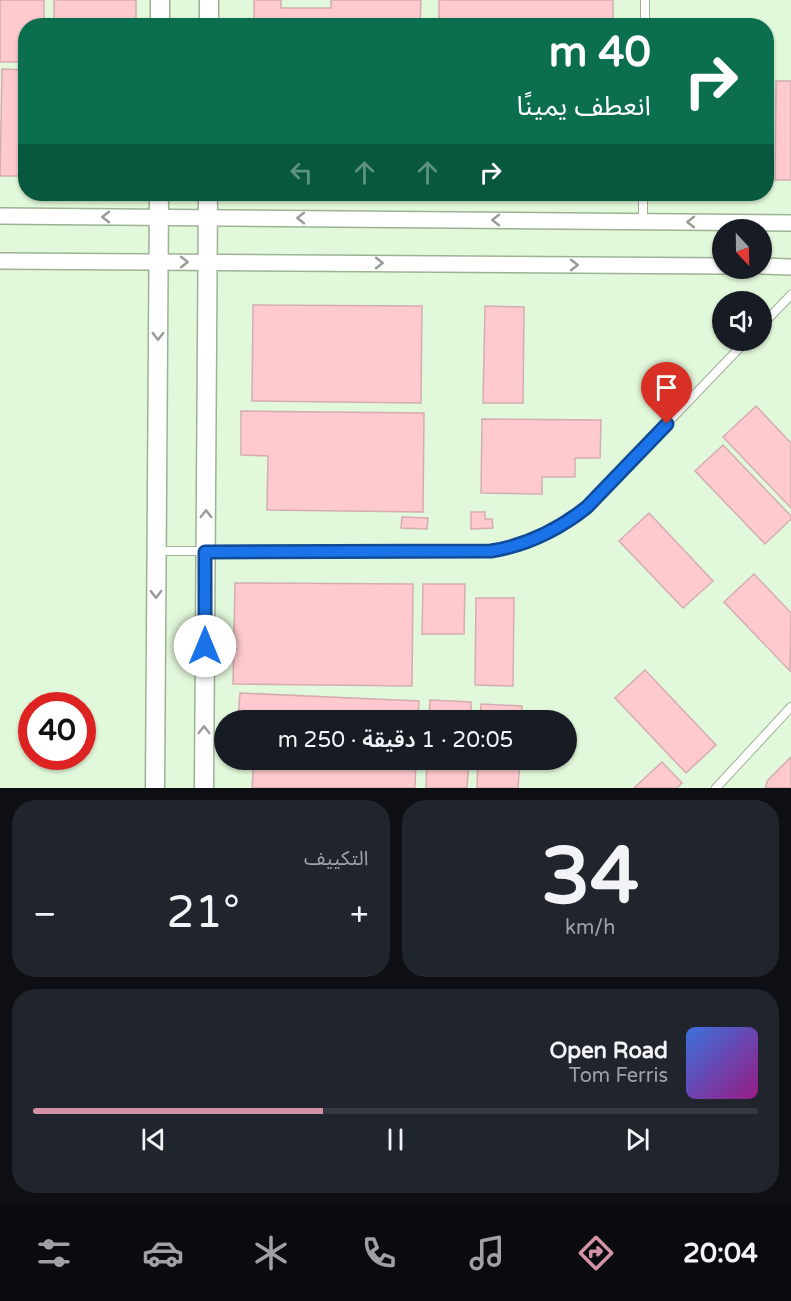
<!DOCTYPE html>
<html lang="ar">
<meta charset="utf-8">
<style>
body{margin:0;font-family:"Varela Round","Noto Sans Arabic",sans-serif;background:#20242c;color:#f1f3f6;direction:rtl;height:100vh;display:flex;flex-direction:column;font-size:22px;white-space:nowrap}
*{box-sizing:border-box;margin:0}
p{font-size:20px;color:#9ea1a6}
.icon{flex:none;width:33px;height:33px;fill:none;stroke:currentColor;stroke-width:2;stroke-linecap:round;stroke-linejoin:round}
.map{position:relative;height:788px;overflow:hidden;direction:ltr}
.drawer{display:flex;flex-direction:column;gap:12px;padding:12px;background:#0d0f14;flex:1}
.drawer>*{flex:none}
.guide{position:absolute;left:18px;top:18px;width:756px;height:183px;border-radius:24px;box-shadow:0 2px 4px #0004;direction:rtl;background:#0b6e4f;color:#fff;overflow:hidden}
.needle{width:39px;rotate:158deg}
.tools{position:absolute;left:712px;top:219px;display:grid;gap:12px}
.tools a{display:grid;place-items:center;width:60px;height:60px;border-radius:50%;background:#171b24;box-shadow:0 2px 4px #0004;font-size:30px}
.speed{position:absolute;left:18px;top:692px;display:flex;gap:12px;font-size:30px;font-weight:700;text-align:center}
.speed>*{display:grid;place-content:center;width:78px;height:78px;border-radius:50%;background:#171b24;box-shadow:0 2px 4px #0004;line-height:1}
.speed .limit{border:9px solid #d22;background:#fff;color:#111}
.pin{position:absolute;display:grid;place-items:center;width:51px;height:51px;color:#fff;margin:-62px -26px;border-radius:50% 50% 50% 0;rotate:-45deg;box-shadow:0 0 6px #0007}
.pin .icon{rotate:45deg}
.me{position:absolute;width:66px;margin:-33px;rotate:0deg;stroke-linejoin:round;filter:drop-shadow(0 0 4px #0008)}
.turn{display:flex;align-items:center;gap:21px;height:126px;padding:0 24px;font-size:27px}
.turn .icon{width:78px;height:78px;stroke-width:2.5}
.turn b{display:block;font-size:42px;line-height:51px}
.lanes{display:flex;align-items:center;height:57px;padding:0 24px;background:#0003;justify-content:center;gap:30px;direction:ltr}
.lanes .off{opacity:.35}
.big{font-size:45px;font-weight:600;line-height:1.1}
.drawer .card{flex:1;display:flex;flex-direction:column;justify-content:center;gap:9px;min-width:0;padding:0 21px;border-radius:24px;background:#20242c}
.drawer .dial{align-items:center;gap:0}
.dial b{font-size:78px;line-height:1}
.song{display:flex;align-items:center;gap:18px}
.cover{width:72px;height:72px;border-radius:9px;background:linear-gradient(135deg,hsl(220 70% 55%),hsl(310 70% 35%))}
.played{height:6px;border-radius:3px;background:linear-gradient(90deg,#d391a5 40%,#363941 40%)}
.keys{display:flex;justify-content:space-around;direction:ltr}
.heat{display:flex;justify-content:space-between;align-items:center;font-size:33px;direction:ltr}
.drawer .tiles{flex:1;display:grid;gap:12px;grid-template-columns:1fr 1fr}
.card:last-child{grid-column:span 2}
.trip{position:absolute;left:214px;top:710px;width:363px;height:60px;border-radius:30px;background:#171b24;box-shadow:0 2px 4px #0004;font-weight:600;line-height:60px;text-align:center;direction:rtl}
.tabs{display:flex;height:96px;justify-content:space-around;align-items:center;background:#090b0e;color:#9ea1a6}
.tabs .icon{width:42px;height:42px}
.tabs .active{color:#d391a5}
.tabs b{font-size:27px;color:#f1f3f6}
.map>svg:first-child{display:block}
.building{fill:#fecace;stroke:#d5adb0;stroke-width:1.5}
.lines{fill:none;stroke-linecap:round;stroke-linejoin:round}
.service-casing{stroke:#9db295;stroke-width:10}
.minor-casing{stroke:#9db295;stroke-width:18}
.tertiary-casing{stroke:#9db295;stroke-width:21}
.service{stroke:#fff;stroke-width:8}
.minor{stroke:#fff;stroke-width:15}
.tertiary{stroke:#fff;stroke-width:18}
.oneway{stroke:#989c96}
.route-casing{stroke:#114b97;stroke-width:15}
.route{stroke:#1a73e8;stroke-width:10}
</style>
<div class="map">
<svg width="791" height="788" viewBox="0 0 791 788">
<rect width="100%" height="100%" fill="#e2f8da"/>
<g class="building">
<polygon points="0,0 44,0 44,26 26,26 26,62 0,62"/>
<rect x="54" y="0" width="82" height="26"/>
<polygon points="254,0 281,0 281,8 331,8 331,0 421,0 420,26 254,26"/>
<rect x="439" y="0" width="174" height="26"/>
<polygon points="2,69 26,70 26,176 0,176"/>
<polygon points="776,81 791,81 791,180 775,180"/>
<polygon points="253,305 422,306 421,403 252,401"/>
<polygon points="485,306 524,307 523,403 483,403"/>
<polygon points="756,406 791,443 791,508 723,437"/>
<polygon points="241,411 424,413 423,512 267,510 268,456 241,455"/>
<polygon points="482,419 601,420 600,458 575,458 575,477 542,477 542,494 481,493"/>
<polygon points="723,445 791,516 791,519 765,544 695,471"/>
<polygon points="471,512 485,512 485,519 492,519 493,528 471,529"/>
<polygon points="649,513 713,581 683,608 619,541"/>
<polygon points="402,517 428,518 427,529 401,528"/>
<polygon points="754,574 791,613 790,671 724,602"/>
<polygon points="235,583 413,584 412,686 233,684"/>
<polygon points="423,584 465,584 464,634 422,634"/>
<polygon points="476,598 514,598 513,686 475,685"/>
<polygon points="645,670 716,745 686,773 615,698"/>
<polygon points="240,693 419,701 418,720 238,720"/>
<polygon points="430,700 471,702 471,720 429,720"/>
<polygon points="481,704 522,706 522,720 480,720"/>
<polygon points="791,757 791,788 765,788 768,780"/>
<polygon points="254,759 416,759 415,788 252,788"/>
<polygon points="427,759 469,759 467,788 426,788"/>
<polygon points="478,759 520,759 518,788 477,788"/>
<polygon points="662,762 682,783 677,788 634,788"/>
</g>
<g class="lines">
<defs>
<g id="service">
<polyline points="645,26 645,0"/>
<polyline points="643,221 643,194"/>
<polyline points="762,325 791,295"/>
<path d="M158 551H491C528 544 558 530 587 507L747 340"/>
<polyline points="716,788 791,707"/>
</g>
<g id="minor">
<polyline points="0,216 791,223"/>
<polyline points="0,261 723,266"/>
<polyline points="762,266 791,267"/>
</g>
<g id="tertiary">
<polyline points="160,26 160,0"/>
<polyline points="209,26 209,0"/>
<polyline points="155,788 159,194"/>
<polyline points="204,788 208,194"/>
</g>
</defs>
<use href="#service" class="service-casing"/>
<use href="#minor" class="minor-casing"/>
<use href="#tertiary" class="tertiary-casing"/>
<use href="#service" class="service"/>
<use href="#minor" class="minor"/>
<use href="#tertiary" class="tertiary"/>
</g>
<defs><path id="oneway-chevron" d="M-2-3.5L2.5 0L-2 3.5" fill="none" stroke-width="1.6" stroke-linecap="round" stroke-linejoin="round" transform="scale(1.5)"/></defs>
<g class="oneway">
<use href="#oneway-chevron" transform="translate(106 217) rotate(-180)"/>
<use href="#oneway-chevron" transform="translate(301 218) rotate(-180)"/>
<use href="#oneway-chevron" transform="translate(496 220) rotate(-180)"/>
<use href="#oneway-chevron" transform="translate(691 222) rotate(-180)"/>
<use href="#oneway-chevron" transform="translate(184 262)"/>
<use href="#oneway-chevron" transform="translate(379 263)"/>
<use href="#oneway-chevron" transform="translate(574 265)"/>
<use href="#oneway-chevron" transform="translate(158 336) rotate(90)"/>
<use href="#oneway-chevron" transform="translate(206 514) rotate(-90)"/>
<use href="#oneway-chevron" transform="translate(156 594) rotate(90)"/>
<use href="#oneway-chevron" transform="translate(204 730) rotate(-90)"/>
</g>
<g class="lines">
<defs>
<path id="route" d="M205 646V552L491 551C528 545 558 530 587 507L667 424"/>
</defs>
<use href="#route" class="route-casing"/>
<use href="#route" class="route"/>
</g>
</svg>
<div class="tools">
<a><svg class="needle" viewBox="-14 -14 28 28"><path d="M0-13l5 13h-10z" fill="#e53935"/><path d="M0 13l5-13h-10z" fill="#9ea1a6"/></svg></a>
<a><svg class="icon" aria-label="sound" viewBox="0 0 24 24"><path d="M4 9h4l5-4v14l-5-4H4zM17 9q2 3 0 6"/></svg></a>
</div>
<div class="speed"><div class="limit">40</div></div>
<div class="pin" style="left:667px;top:424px;background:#d93025"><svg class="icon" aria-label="arrive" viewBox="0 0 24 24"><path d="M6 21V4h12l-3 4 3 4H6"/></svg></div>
<svg class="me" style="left:205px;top:646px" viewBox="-20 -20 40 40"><circle r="19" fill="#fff"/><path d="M0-13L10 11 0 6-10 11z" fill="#1a73e8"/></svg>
<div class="trip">20:05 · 1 دقيقة · 250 m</div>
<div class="guide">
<div class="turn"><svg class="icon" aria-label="right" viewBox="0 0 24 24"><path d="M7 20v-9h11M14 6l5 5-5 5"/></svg><div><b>40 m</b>انعطف يمينًا</div></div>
<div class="lanes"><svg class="icon off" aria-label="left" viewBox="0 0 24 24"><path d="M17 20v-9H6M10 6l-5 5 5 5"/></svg><svg class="icon off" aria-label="ahead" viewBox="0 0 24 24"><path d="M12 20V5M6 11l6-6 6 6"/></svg><svg class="icon off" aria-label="ahead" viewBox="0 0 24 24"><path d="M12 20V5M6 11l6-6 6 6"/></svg><svg class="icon" aria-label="right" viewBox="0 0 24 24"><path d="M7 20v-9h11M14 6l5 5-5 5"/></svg></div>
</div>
</div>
<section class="drawer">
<div class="tiles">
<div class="card dial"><b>34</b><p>km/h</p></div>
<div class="card"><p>التكييف</p>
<div class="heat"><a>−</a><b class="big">21°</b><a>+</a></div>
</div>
<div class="card">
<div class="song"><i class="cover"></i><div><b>Open Road</b><p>Tom Ferris</p></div></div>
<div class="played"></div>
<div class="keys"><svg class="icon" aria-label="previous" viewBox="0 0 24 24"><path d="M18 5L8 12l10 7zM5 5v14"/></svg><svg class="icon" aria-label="pause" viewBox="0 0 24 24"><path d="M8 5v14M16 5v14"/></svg><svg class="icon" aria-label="next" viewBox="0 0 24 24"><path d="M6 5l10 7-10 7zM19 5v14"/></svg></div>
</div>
</div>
</section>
<nav class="tabs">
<b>20:04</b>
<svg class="icon active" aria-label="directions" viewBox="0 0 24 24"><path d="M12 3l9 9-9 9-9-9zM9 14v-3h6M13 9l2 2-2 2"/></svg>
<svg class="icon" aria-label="music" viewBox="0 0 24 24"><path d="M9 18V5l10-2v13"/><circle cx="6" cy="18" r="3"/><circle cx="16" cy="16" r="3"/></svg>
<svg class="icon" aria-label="phone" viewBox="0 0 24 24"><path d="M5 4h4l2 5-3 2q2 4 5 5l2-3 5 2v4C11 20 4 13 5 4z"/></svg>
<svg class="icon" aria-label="climate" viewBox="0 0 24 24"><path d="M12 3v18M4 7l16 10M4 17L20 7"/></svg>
<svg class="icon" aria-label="car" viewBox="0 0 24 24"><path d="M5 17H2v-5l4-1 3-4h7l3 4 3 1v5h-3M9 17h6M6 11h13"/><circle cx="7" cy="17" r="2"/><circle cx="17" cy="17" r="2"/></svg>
<svg class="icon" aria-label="filters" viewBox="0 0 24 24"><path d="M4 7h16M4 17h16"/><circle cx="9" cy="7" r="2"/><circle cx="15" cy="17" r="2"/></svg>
</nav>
